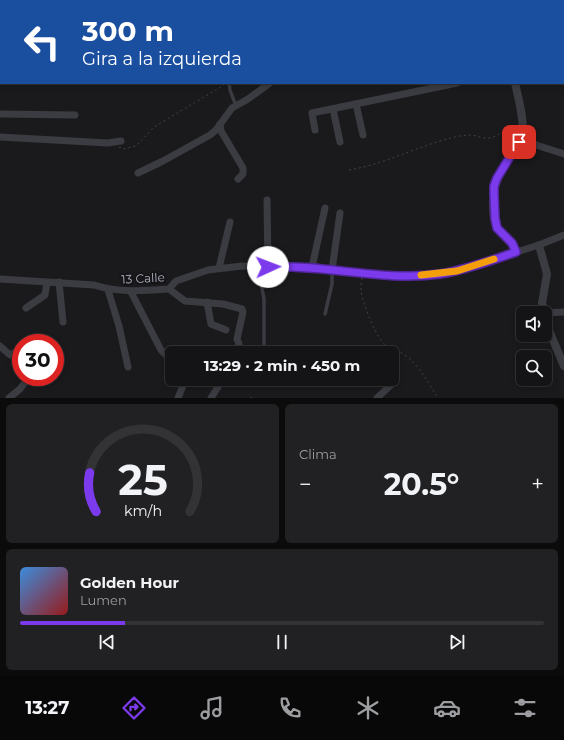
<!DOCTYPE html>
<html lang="es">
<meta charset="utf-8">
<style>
body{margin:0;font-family:Montserrat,sans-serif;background:#212123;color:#f1f3f6;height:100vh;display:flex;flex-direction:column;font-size:15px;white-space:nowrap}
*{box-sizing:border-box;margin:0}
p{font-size:13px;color:#9d9ea1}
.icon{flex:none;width:22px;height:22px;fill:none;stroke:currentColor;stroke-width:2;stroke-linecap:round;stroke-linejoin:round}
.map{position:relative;height:398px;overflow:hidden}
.sheet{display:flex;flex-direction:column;gap:6px;padding:6px;background:#0b0b0c;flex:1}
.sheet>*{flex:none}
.guide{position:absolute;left:0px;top:0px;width:564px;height:84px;box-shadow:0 2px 6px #0003,0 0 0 1px #333335;background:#1a4fa0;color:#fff;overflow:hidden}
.tools{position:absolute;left:516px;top:306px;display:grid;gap:8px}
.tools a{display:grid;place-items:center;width:36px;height:36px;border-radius:6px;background:#141416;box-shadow:0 2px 6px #0003,0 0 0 1px #333335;font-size:20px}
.speed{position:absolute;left:12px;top:334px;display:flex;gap:8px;font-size:20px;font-weight:700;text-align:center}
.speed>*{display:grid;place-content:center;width:52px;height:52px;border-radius:50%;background:#141416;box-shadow:0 2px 6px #0003,0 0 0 1px #333335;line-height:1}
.speed .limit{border:6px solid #d22;background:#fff;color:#111}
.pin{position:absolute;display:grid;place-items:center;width:34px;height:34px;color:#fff;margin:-17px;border-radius:8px;box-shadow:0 2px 6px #0006}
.me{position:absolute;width:44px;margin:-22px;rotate:88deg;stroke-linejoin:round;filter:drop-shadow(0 0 3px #0008)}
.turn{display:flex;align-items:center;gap:14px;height:84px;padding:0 16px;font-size:18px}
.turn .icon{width:52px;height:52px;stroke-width:2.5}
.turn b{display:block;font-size:28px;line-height:34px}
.big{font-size:30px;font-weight:700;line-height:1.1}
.sheet .widget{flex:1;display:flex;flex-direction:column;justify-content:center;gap:6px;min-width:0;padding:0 14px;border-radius:6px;background:#212123}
.sheet .dial{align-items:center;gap:0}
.dial svg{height:104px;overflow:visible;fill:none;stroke:#333335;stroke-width:7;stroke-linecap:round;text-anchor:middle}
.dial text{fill:#f1f3f6;stroke:none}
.song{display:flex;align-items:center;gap:12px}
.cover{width:48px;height:48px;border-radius:6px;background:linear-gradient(135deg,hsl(210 70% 55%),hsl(0 70% 35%))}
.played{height:4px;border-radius:2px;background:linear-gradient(90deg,#7c3aed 20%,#333335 20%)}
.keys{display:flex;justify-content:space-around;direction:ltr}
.heat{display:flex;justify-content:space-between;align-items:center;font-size:22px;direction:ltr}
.sheet .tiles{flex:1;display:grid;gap:6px;grid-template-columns:1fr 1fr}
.widget:last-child{grid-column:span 2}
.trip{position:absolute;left:165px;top:346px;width:234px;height:40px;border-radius:6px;background:#141416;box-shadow:0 2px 6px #0003,0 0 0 1px #333335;font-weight:700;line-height:40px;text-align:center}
.tab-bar{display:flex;height:64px;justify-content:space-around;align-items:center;background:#080809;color:#9d9ea1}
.tab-bar .icon{width:28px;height:28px}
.tab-bar .current{color:#7c3aed}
.tab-bar b{font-size:18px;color:#f1f3f6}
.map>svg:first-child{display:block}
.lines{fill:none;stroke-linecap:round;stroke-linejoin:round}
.path{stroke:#414349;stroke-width:1;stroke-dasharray:2 3;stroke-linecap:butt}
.service{stroke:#3b3c42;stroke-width:3.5}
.minor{stroke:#3b3c42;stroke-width:7}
.tertiary{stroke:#3b3c42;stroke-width:8}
.route-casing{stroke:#51269a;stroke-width:10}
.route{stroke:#7c3aed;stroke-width:7}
.slow{stroke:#f59e0b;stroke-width:7}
.labels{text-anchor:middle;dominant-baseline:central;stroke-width:4;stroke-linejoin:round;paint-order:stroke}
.street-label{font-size:12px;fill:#acb0bc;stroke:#151518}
</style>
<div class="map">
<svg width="564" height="398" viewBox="0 0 564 398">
<rect width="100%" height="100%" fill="#1a1a1d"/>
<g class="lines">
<g class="path">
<polyline points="18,0 25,0"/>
<polyline points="206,0 207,1"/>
<polyline points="228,0 228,1"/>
<polyline points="260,1 260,0"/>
<polyline points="119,147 123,149 136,146 154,127 224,85"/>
<path d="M349 170C385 164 416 147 451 138 458 136 465 135 472 135 478 136 484 139 490 138 496 137 499 133 504 132L514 136"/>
<path d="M362 278C361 282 361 287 361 291 363 303 376 340 387 346 394 350 402 352 409 358 421 369 429 384 438 398"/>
<polyline points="251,397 251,398"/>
</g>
<g class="service">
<polyline points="104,0 104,1"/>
<polyline points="153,1 155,0"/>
<polyline points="229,83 230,90 236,106"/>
<polyline points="258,267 264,299 264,346"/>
<polyline points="325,314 332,284 332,270"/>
</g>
<g class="minor">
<polyline points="0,2 1,2"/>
<polyline points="356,104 363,135"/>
<polyline points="333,109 340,142"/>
<polyline points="0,114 75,115"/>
<polyline points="220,124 221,131 243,168 243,174 238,179"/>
<polyline points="315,130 312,113 457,83"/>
<polyline points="522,134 536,145 564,154"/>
<polyline points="0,137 108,143 121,141"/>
<polyline points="138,173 163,161 210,135 216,130 232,108 248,99 270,83"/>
<polyline points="267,200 268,267"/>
<polyline points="312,267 325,208"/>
<polyline points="219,268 230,222"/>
<polyline points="332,270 340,213"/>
<path d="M0 279 94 285C119 293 143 291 169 289L176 281 208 270 242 266 312 267 382 275 440 274 468 267 539 245 564 235"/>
<polyline points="59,282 63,322"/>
<polyline points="169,289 185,301 223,304 242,309 243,312 237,339 239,344 236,353"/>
<polyline points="108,290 119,326 128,367"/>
<polyline points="131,292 161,350 172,361"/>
<polyline points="207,302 211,324 226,330"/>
<polyline points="26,308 45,295 47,283"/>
<polyline points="545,313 564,312"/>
<polyline points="0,346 10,355 21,349"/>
<polyline points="49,377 50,380"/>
<polyline points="9,398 20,389 29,377"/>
<polyline points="178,398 184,383 183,379"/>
<polyline points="211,398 223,379"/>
<polyline points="377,398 392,384"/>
</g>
<g class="tertiary">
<polyline points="497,0 497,1"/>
<path d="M515 83C518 97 525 121 522 135 520 143 514 149 510 156 496 179 489 195 495 223 498 235 512 240 516 252"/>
<polyline points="539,245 547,274 542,303 545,313"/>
<polyline points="545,313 548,328 564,366"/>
</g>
</g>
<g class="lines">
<defs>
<path id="route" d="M268 267C325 264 383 282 440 274 466 270 492 260 516 252L512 243 497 228 495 218 494 194V186L497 178 519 142"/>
</defs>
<use href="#route" class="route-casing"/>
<use href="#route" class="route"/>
<polyline class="slow" points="421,275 457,271 494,259"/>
</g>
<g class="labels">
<g class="street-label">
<text transform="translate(143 278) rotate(-3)">13 Calle</text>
</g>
</g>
</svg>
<div class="tools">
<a><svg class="icon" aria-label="sound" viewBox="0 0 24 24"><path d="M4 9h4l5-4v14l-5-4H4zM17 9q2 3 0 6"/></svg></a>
<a><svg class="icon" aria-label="search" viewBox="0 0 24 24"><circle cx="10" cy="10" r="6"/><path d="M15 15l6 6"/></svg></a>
</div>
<div class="speed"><div class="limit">30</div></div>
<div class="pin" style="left:519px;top:142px;background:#d93025"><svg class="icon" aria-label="arrive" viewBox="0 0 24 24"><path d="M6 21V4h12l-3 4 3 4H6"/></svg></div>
<svg class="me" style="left:268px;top:267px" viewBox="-20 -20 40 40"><circle r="19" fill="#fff"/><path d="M0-13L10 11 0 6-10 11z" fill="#7c3aed"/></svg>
<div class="trip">13:29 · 2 min · 450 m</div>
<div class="guide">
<div class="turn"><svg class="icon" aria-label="left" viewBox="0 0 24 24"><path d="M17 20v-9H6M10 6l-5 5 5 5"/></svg><div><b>300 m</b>Gira a la izquierda</div></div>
</div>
</div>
<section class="sheet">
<div class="tiles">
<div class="widget dial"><svg viewBox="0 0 100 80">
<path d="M14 69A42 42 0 1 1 86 69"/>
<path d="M14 69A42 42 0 0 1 9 39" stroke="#7c3aed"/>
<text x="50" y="56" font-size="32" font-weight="700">25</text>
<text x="50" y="72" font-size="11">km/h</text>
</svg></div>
<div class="widget"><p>Clima</p>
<div class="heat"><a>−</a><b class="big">20.5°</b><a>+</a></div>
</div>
<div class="widget">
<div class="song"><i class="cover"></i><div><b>Golden Hour</b><p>Lumen</p></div></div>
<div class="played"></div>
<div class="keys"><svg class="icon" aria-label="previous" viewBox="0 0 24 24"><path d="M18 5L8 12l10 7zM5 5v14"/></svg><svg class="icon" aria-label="pause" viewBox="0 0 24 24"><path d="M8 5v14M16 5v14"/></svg><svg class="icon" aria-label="next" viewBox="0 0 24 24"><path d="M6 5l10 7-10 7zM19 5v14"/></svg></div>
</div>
</div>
</section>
<nav class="tab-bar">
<b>13:27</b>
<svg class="icon current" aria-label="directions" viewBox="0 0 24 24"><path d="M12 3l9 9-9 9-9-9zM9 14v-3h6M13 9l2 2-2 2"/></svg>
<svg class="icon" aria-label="music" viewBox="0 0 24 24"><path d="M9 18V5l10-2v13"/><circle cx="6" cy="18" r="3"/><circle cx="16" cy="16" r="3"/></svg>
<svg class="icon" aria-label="phone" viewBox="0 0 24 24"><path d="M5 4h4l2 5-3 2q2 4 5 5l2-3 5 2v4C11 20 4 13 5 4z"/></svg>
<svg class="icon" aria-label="climate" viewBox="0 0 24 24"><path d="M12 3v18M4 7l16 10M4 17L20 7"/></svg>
<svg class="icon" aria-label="car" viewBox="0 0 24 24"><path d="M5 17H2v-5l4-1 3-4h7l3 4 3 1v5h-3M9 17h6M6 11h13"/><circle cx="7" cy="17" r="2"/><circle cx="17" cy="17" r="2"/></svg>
<svg class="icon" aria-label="filters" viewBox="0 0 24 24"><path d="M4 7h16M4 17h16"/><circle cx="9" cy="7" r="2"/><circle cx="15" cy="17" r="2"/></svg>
</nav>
